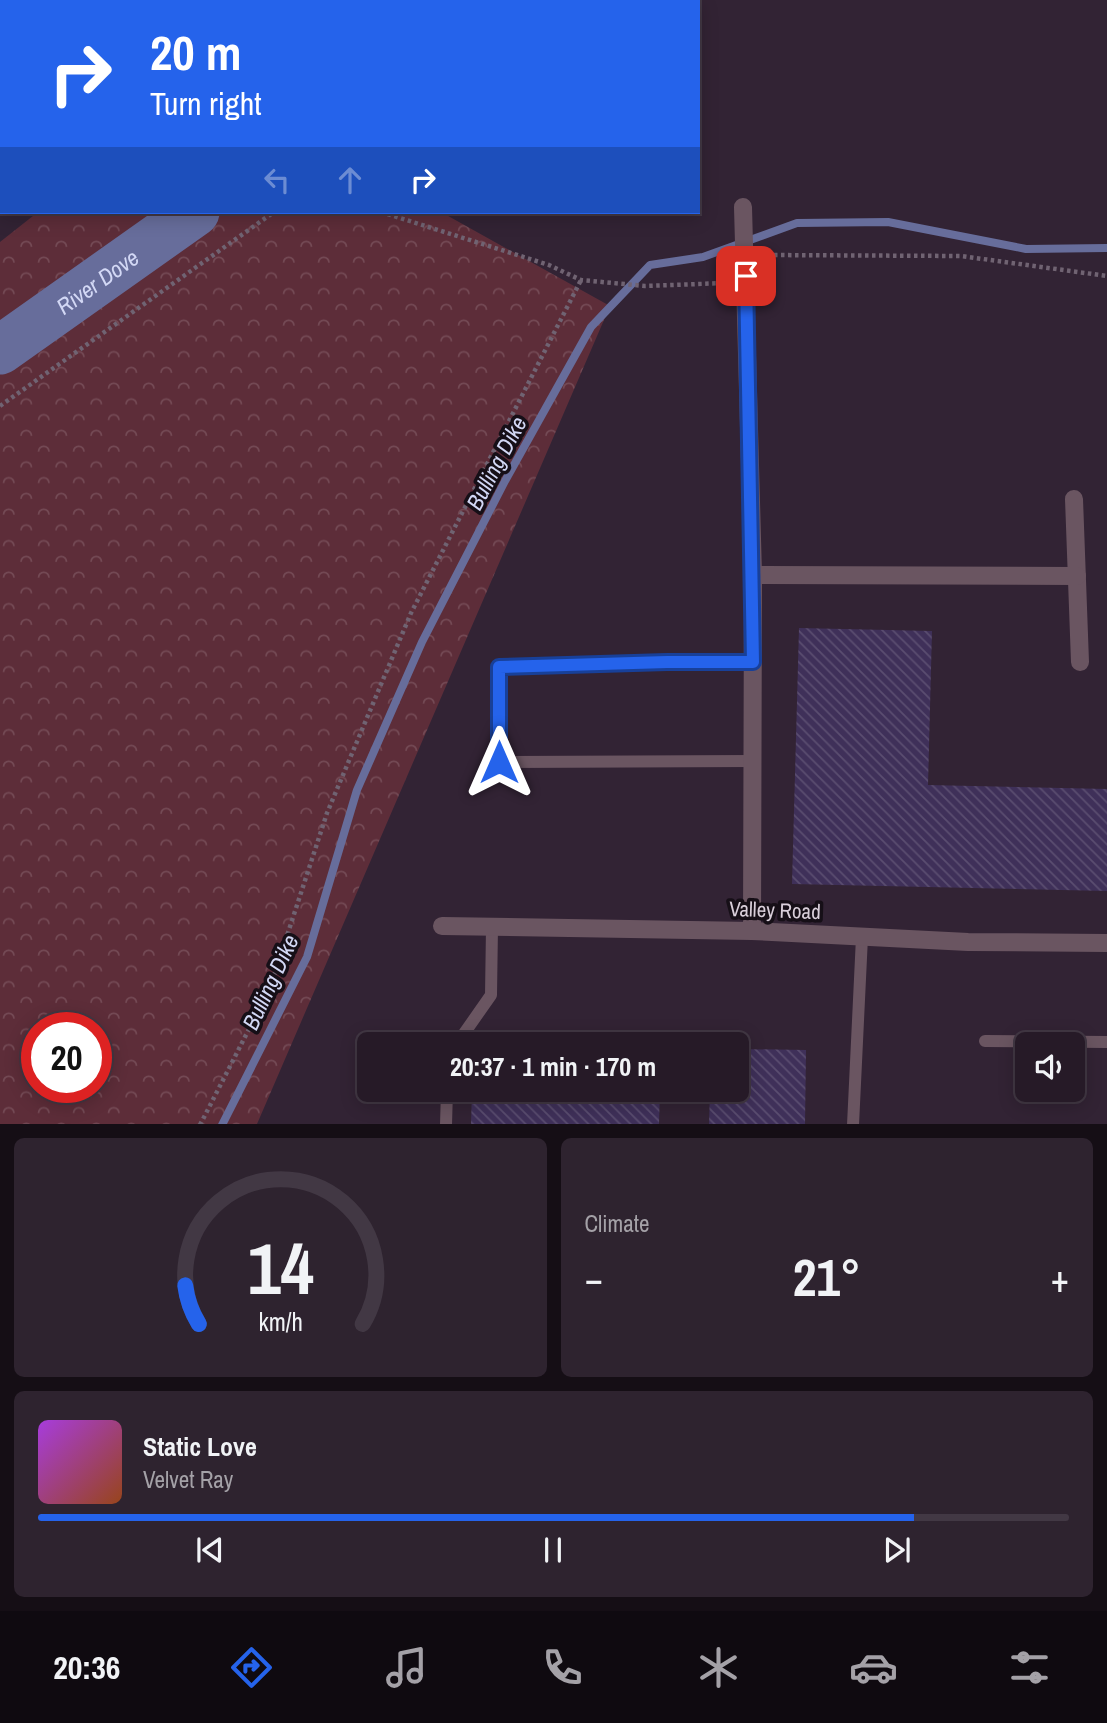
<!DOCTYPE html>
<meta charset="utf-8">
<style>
body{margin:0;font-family:"Archivo Narrow",sans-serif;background:#2e232f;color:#f1f3f6;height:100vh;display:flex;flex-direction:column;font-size:26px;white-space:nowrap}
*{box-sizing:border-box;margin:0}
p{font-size:23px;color:#a4a1a7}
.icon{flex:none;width:38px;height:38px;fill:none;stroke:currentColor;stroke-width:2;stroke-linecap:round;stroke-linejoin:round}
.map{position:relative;height:1124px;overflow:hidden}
.details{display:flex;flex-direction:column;gap:14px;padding:14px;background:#150e15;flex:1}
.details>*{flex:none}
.guide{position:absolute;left:0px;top:0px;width:700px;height:214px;box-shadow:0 4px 18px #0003,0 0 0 2px #423844;background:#2563eb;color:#fff;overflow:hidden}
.tools{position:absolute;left:1015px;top:1032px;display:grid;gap:14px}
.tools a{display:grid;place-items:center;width:70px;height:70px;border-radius:10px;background:#261a27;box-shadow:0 4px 18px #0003,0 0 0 2px #423844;font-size:35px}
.speed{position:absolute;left:21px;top:1012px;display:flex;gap:14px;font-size:35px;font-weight:700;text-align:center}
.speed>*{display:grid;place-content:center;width:91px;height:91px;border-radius:50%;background:#261a27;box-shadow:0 4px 18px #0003,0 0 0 2px #423844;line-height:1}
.speed .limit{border:10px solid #d22;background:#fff;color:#111}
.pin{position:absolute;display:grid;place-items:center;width:60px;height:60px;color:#fff;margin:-30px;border-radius:14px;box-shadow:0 4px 10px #0006}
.me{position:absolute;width:77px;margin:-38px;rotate:0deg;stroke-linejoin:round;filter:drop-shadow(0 0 5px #0008)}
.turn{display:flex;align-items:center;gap:24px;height:147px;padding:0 35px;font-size:32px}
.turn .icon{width:91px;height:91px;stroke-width:2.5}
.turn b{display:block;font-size:49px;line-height:60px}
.lanes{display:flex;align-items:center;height:66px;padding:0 35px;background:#0003;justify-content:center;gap:35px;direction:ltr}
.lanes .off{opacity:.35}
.big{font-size:52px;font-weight:700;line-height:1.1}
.details .card{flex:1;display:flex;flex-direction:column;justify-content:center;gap:10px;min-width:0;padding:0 24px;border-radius:10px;background:#2e232f}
.details .dial{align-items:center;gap:0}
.dial svg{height:182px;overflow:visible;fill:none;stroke:#423844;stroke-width:7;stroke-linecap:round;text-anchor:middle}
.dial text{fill:#f1f3f6;stroke:none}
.song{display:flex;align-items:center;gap:21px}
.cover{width:84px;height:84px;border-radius:10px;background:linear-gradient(135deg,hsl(280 70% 55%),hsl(20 70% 35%))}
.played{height:7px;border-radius:4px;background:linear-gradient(90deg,#2563eb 85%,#423844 85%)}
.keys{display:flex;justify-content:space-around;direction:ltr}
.heat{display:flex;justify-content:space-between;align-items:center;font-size:38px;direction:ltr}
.details .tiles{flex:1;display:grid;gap:14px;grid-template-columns:1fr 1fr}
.card:last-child{grid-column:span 2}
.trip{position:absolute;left:357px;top:1032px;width:392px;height:70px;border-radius:10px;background:#261a27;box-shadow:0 4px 18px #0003,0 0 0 2px #423844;font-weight:700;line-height:70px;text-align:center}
.dock{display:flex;height:112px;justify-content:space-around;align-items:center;background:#0f0a10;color:#a4a1a7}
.dock .icon{width:49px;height:49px}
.dock .selected{color:#2563eb}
.dock b{font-size:32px;color:#f1f3f6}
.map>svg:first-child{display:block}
.forest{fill:url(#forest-crowns);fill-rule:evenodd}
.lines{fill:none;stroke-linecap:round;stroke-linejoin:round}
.stream{stroke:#676d9b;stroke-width:8}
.river{stroke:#676d9b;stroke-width:49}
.building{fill:url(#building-back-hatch)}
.path{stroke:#706372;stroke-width:4.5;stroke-dasharray:3.5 3.5;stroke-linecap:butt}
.service{stroke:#6a5561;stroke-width:12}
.minor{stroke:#6a5561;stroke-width:18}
.route-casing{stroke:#184099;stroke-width:18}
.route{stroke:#2563eb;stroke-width:12}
.labels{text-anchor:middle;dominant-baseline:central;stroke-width:7;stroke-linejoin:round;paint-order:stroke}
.street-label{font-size:21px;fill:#d9cfda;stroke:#160f17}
.water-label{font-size:23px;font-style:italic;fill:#d3d8f5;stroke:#160f17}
</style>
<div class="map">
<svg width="1107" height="1125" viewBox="0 0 1107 1125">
<defs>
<pattern id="forest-crowns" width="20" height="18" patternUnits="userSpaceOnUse" patternTransform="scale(1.75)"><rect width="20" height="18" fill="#5d2d39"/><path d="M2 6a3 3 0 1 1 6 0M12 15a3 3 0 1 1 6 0" fill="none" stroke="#744a55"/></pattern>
<pattern id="building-back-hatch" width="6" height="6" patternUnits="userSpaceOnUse" patternTransform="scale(1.75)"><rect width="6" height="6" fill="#3f3059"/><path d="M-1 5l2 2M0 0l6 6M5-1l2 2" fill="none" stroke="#5a4d70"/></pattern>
</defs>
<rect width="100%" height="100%" fill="#322334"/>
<g class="forest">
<polygon points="0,0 72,0 2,2 2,84"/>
<polygon points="164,0 505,0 165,2"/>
<path d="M38 212H441L610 306 257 1124H0V242ZM96 1027V1087H37V1027Z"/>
</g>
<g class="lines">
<polyline class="stream" points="222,1125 307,957 357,790 422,642 505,481 591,327 650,265 703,257 797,223 888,222 1026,249 1107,248"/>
<g class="river">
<polyline points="538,2 541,0"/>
<path id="s1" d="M0 350 195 212"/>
</g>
</g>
<g class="building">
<polygon points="799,628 932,631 928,785 1107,789 1107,891 792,884"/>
<polygon points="737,1049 806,1050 805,1124 709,1124 710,1090 737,1090"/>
<polygon points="472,1090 660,1090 659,1124 471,1124"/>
</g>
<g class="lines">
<g class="path">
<polyline points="328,2 329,0"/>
<polyline points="569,2 572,0"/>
<polyline points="381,212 549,265 581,280 645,286 725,283"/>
<polyline points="767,255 961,256 1107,276"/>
<polyline points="0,406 274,212"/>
<polyline points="200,1125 270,988 327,813 411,613 581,280"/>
</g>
<g class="service">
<polyline points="0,182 2,182"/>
<polyline points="0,196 2,195"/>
<polyline points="753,761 499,762 499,667 667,662 753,662"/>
<polyline points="985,1041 1107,1042"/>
<polyline points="456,1045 491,995 492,927"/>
<polyline points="446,1125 447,1090"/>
<polyline points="853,1125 862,937"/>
</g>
<g class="minor">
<polyline points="743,207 753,575 752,931"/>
<polyline points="1074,499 1080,662"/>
<polyline points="753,575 1077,576"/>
<polyline points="442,926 752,931 968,942 1107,943"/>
</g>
</g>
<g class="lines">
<defs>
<polyline id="route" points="499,762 499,667 667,662 753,662 746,276"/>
</defs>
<use href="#route" class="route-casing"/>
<use href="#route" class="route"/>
</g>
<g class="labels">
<g class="street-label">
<text transform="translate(775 910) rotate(2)">Valley Road</text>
</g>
<g class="water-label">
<text stroke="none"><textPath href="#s1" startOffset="119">River Dove</textPath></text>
<text transform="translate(496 463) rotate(-62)">Bulling Dike</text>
<text transform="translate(270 982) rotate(-65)">Bulling Dike</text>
</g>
</g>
</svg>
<div class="tools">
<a><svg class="icon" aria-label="sound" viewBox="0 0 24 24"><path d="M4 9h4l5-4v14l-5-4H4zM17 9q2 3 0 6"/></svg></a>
</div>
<div class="speed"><div class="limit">20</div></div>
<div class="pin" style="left:746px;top:276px;background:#d93025"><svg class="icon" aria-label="arrive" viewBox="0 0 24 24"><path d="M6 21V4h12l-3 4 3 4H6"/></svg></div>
<svg class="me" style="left:499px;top:762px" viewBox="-20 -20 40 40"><path d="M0-17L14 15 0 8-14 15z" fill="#2563eb" stroke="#fff" stroke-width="4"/></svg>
<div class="trip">20:37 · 1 min · 170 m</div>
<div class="guide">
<div class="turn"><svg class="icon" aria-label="right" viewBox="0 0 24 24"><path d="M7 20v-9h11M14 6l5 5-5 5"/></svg><div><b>20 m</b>Turn right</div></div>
<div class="lanes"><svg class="icon off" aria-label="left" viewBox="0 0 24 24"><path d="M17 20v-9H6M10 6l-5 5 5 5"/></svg><svg class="icon off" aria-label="ahead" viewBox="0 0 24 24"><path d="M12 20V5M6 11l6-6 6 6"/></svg><svg class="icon" aria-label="right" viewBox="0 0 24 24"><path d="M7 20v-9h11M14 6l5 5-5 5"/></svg></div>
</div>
</div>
<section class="details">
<div class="tiles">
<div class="card dial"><svg viewBox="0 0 100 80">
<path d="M14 69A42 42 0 1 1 86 69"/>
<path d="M14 69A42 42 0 0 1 8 52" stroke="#2563eb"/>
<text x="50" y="56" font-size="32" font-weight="700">14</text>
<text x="50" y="72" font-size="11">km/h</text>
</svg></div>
<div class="card"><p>Climate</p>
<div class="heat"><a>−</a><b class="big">21°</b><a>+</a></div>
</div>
<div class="card">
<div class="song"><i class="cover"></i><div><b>Static Love</b><p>Velvet Ray</p></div></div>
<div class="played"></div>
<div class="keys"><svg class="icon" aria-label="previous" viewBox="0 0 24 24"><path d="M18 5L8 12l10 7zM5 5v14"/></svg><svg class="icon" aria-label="pause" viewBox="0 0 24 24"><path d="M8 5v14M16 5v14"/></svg><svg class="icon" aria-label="next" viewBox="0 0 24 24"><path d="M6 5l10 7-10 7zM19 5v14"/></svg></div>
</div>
</div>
</section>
<nav class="dock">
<b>20:36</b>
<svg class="icon selected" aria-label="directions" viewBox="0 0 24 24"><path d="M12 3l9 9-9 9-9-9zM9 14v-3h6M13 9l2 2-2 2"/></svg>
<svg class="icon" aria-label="music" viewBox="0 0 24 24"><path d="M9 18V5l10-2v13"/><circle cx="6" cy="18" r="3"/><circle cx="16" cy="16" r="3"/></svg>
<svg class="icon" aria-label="phone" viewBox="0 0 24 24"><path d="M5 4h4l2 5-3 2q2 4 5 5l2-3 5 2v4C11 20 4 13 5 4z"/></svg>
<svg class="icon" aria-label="climate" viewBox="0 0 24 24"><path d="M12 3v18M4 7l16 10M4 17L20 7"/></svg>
<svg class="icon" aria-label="car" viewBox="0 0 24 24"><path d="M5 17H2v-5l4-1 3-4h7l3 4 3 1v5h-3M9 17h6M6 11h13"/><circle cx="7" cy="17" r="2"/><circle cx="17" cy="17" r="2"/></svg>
<svg class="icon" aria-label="filters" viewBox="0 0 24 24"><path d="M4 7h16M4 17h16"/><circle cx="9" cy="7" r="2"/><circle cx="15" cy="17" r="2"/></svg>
</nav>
